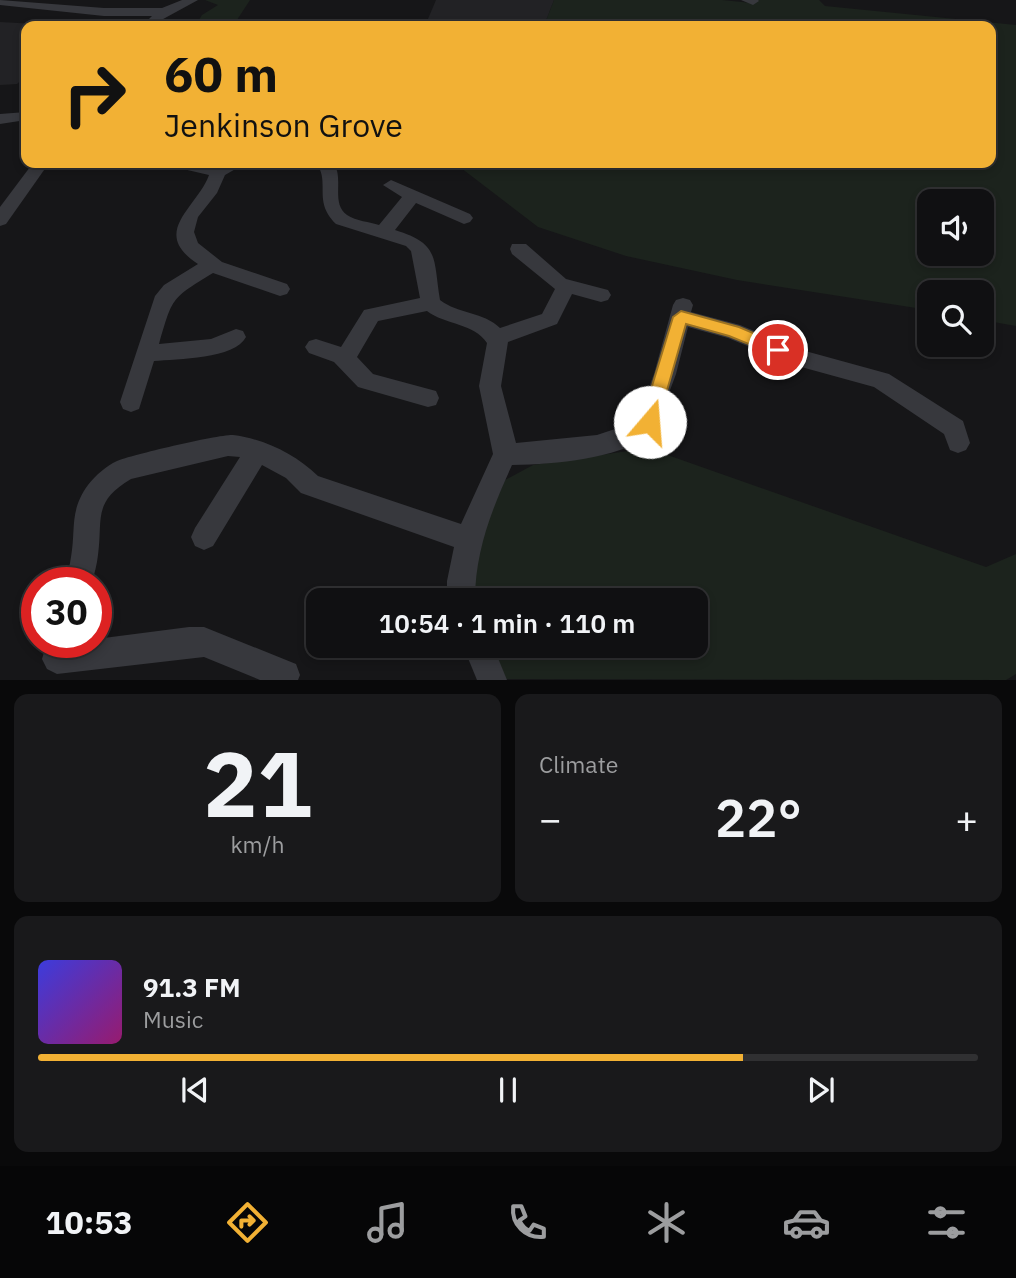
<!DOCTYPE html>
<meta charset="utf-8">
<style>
body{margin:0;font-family:"IBM Plex Sans",sans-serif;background:#19191b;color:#f1f3f6;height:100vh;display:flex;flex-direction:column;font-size:26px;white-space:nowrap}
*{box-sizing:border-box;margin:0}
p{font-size:23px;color:#9c9d9f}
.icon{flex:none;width:38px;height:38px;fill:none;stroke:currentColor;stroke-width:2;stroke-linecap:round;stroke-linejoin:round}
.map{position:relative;height:680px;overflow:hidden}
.sheet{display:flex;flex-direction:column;gap:14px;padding:14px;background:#09090a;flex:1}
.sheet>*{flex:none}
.top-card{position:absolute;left:21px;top:21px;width:975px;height:147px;border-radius:14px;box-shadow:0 4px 10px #0003,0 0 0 2px #303032;background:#f2b134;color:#111;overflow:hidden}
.fabs{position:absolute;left:917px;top:189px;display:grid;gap:14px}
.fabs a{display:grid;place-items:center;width:77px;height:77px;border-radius:14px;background:#101012;box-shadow:0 4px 10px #0003,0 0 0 2px #303032;font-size:35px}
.speed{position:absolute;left:21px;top:567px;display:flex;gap:14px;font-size:35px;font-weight:700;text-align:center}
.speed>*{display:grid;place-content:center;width:91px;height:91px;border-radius:50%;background:#101012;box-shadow:0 4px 10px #0003,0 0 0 2px #303032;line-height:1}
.speed .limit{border:10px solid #d22;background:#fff;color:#111}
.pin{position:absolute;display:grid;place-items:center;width:60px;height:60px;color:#fff;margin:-30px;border:4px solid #fff;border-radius:50%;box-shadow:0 2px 7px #0007}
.me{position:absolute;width:77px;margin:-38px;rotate:18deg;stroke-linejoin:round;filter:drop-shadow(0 0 5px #0008)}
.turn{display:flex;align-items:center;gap:24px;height:147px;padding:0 28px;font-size:32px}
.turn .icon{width:91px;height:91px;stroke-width:2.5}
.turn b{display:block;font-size:49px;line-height:60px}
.big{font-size:52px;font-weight:600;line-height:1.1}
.sheet .widget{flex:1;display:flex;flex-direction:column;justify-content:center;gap:10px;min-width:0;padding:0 24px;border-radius:14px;background:#19191b}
.sheet .dial{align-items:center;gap:0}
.dial b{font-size:91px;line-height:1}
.song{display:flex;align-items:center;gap:21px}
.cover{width:84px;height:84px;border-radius:10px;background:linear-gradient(135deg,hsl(240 70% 55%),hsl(320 70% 35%))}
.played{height:7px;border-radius:4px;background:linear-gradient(90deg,#f2b134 75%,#303032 75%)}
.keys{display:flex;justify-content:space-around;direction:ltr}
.heat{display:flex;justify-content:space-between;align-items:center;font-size:38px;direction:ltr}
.sheet .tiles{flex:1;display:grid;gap:14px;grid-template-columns:1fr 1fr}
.widget:last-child{grid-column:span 2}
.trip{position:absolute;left:306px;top:588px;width:402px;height:70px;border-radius:14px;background:#101012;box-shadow:0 4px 10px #0003,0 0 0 2px #303032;font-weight:600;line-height:70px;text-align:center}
.tabs{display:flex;height:112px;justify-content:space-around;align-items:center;background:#060607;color:#9c9d9f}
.tabs .icon{width:49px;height:49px}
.tabs .current{color:#f2b134}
.tabs b{font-size:32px;color:#f1f3f6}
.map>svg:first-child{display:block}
.built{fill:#222225}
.green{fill:#1c231d;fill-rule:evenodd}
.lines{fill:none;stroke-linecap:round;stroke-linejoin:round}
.minor{fill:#37383d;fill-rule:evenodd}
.route{fill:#f2b134;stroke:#9d7322;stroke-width:2}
</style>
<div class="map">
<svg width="1016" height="680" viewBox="0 0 1016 680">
<rect width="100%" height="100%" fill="#161618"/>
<g class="built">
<polygon points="436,0 554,0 544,26 425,26"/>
<polygon points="0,22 72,26 26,26 26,75 17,84 0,85"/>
</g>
<g class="green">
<polygon points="205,0 250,0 233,26 199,26 197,23 202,15 218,5"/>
<path d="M554 0H722L752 3 757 0H819L825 6 1016 25V326L982 320V292H929V310L737 280 626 256 538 227 461 168 447 163H990V26H544ZM929 201H982V254H929Z"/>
<polygon points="642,446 986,567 1016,554 1016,674 1006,680 500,679 487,646 696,646 696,600 471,600 470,598 480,537 505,480 533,465 628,451"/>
</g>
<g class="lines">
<g class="minor">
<polygon points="0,0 104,8 162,8 182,0 198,0 154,24 148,20 152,16 104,16 0,5"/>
<polygon points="741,0 758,0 759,1 753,5"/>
<polygon points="26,112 26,120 0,124 0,114"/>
<polygon points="33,163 49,163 6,224 0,226 0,207"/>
<path d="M168 163C183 162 198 164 213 166 222 167 235 163 246 163L225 175 217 193 198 217 194 232 198 243 222 262 287 284 290 289 287 294 280 296 213 273C171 299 173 296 159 344L211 339 236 329 243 331 246 337C235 359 177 359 154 361L139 409 131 412 123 409 120 402 155 296 164 285 198 264C149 232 197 208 209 175L170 166Z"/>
<path d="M316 163H333C345 177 330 203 347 215 356 221 370 222 379 225L402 197 383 185 391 180 470 214 473 218 470 222 464 224 416 203 395 230C440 244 433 257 440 300 458 314 484 312 500 328L542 314 555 289 512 254 510 249 512 244H526L566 279 608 290 611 295 608 300 601 302 572 294 557 324 508 342 501 386 516 443 597 435 636 422 654 374 673 305 676 300 683 298 690 300 693 305 691 312 740 325 798 349 889 374 963 421 970 443 966 450 958 453 950 450 944 434 874 387 794 365 728 338 688 327 676 374 653 436C611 459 560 464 512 465 492 509 475 551 475 600H447V581L454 547 301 493 286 478 262 465 213 546 204 550 195 546 191 537 195 528 240 457 228 456 131 479C92 502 103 519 98 555 97 565 94 574 92 583H64C67 574 70 566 71 557 76 529 69 511 88 485 96 475 106 466 117 461 131 455 220 434 233 435 264 439 295 454 318 476L461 524 493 454 479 386 487 343C474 323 445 325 427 311L378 321 357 357 373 374 436 391 439 398 436 405 428 407 358 387 334 362 309 353 305 347 309 341 316 339 341 347 364 310 420 298 411 251 406 246 336 224C312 201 331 182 316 163Z"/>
<polygon points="189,627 204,627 296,664 300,675 298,680 260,680 204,657 57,674 47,669 42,659 47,642 96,642 96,639"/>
<polygon points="463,646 493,646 507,680 477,680"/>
</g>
</g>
<polygon class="route" points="681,311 739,327 784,346 786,350 778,356 729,336 686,324 658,422 656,427 650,429 643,427 641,422 673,317"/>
</svg>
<div class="fabs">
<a><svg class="icon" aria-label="sound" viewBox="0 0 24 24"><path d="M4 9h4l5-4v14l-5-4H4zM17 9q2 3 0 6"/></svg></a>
<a><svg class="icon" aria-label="search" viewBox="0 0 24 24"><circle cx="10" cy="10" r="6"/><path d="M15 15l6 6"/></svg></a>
</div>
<div class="speed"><div class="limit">30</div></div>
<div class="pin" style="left:778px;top:350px;background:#d93025"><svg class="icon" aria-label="arrive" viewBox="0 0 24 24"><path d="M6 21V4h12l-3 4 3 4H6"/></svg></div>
<svg class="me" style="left:650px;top:422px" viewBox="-20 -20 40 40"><circle r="19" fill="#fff"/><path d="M0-13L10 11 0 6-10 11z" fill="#f2b134"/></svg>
<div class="trip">10:54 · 1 min · 110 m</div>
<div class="top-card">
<div class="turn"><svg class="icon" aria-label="right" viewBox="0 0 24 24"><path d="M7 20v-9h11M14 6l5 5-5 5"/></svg><div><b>60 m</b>Jenkinson Grove</div></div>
</div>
</div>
<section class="sheet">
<div class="tiles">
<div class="widget dial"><b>21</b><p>km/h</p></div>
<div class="widget"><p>Climate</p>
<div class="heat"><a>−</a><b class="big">22°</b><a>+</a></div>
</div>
<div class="widget">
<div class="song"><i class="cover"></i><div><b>91.3 FM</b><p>Music</p></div></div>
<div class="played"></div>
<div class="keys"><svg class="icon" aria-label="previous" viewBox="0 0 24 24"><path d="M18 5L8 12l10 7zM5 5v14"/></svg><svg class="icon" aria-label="pause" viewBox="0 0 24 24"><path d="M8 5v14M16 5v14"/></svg><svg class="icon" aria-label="next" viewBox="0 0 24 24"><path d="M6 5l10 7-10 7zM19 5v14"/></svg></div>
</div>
</div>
</section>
<nav class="tabs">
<b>10:53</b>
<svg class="icon current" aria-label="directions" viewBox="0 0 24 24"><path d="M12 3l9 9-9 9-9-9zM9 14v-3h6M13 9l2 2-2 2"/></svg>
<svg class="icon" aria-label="music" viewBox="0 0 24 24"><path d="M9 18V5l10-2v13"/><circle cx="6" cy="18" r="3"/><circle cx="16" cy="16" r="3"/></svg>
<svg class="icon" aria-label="phone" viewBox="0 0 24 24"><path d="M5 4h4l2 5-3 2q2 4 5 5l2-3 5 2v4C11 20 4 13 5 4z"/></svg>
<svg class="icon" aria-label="climate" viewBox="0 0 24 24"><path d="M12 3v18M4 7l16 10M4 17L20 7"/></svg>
<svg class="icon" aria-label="car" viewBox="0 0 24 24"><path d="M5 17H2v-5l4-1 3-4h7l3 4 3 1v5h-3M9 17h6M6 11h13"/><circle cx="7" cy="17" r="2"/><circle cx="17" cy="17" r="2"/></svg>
<svg class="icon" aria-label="filters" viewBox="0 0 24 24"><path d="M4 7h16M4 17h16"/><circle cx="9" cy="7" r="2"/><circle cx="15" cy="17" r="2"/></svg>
</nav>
